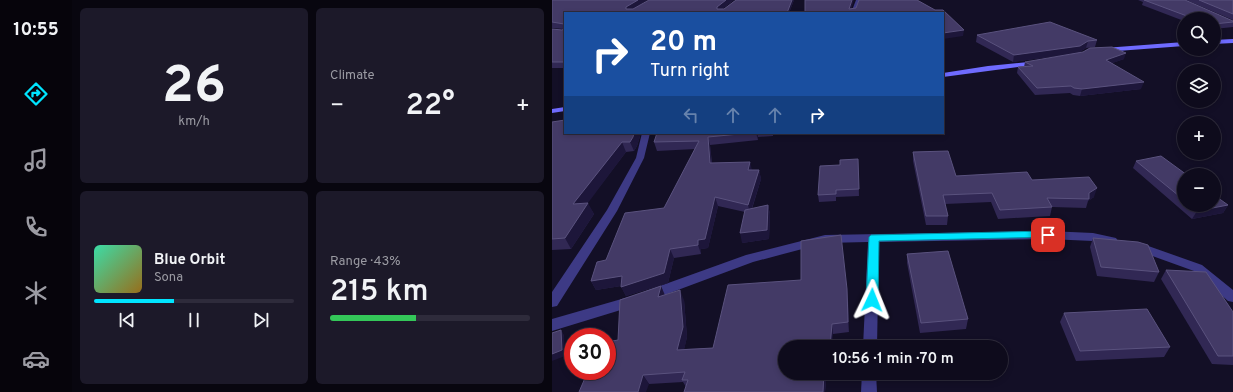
<!DOCTYPE html>
<meta charset="utf-8">
<style>
body{margin:0;font-family:Overpass,sans-serif;background:#1c1929;color:#f1f3f6;height:100vh;display:flex;flex-direction:column;font-size:15px;white-space:nowrap}
*{box-sizing:border-box;margin:0}
p{font-size:13px;color:#9b9ba3}
.icon{flex:none;width:22px;height:22px;fill:none;stroke:currentColor;stroke-width:2;stroke-linecap:round;stroke-linejoin:round}
.map{position:relative;flex:1;overflow:hidden}
.drawer{display:flex;flex-direction:column;gap:8px;padding:8px;background:#08060f;width:480px}
.drawer>*{flex:none}
.guide{position:absolute;left:12px;top:12px;width:380px;height:122px;border-radius:0px;box-shadow:0 2px 6px #0003,0 0 0 1px #2e2b3b;background:#1a4fa0;color:#fff;overflow:hidden}
.fabs{position:absolute;left:625px;top:12px;display:grid;gap:8px}
.fabs a{display:grid;place-items:center;width:44px;height:44px;border-radius:50%;background:#0e0b1c;box-shadow:0 2px 6px #0003,0 0 0 1px #2e2b3b;font-size:20px}
.speed{position:absolute;left:12px;top:328px;display:flex;gap:8px;font-size:20px;font-weight:700;text-align:center}
.speed>*{display:grid;place-content:center;width:52px;height:52px;border-radius:50%;background:#0e0b1c;box-shadow:0 2px 6px #0003,0 0 0 1px #2e2b3b;line-height:1}
.speed .limit{border:6px solid #d22;background:#fff;color:#111}
.pin{position:absolute;display:grid;place-items:center;width:34px;height:34px;color:#fff;margin:-17px;border-radius:8px;box-shadow:0 2px 6px #0006}
.me{position:absolute;width:44px;margin:-22px;rotate:2deg;stroke-linejoin:round;filter:drop-shadow(0 0 3px #0008)}
.turn{display:flex;align-items:center;gap:14px;height:84px;padding:0 20px;font-size:18px}
.turn .icon{width:52px;height:52px;stroke-width:2.5}
.turn b{display:block;font-size:28px;line-height:34px}
.lanes{display:flex;align-items:center;height:38px;padding:0 20px;background:#0003;justify-content:center;gap:20px;direction:ltr}
.lanes .off{opacity:.35}
.big{font-size:30px;font-weight:600;line-height:1.1}
.drawer .card{flex:1;display:flex;flex-direction:column;justify-content:center;gap:6px;min-width:0;padding:0 14px;border-radius:6px;background:#1c1929}
.drawer .dial{align-items:center;gap:0}
.dial b{font-size:52px;line-height:1}
.song{display:flex;align-items:center;gap:12px}
.cover{width:48px;height:48px;border-radius:6px;background:linear-gradient(135deg,hsl(160 70% 55%),hsl(40 70% 35%))}
.played{height:4px;border-radius:2px;background:linear-gradient(90deg,#00e5ff 40%,#2e2b3b 40%)}
.keys{display:flex;justify-content:space-around;direction:ltr}
.heat{display:flex;justify-content:space-between;align-items:center;font-size:22px;direction:ltr}
.charge{height:6px;border-radius:3px;background:linear-gradient(90deg,#34c759 43%,#2e2b3b 0)}
.drawer .tiles{flex:1;display:grid;gap:8px;grid-template-columns:repeat(2,1fr)}
.trip{position:absolute;left:226px;top:340px;width:230px;height:40px;border-radius:20px;background:#0e0b1c;box-shadow:0 2px 6px #0003,0 0 0 1px #2e2b3b;font-weight:600;line-height:40px;text-align:center}
main{display:flex;flex:1;min-height:0}
.dock{display:flex;flex-direction:column;width:72px;justify-content:space-around;align-items:center;background:#06040b;color:#9b9ba3}
.dock .icon{width:28px;height:28px}
.dock .active{color:#00e5ff}
.dock b{font-size:18px;color:#f1f3f6}
.map>svg:first-child{display:block}
.lines{fill:none;stroke-linecap:round;stroke-linejoin:round}
.street{fill:#3d3a85;fill-rule:evenodd}
.secondary{fill:#6f6bff;fill-rule:evenodd}
.wall{fill:#312854}
.shaded-wall{fill:#1d163a}
.building{fill:#433a66;stroke:#5a527e}
.route{fill:#00e5ff;stroke:#0095a6}
</style>
<main>
<nav class="dock">
<b>10:55</b>
<svg class="icon active" aria-label="directions" viewBox="0 0 24 24"><path d="M12 3l9 9-9 9-9-9zM9 14v-3h6M13 9l2 2-2 2"/></svg>
<svg class="icon" aria-label="music" viewBox="0 0 24 24"><path d="M9 18V5l10-2v13"/><circle cx="6" cy="18" r="3"/><circle cx="16" cy="16" r="3"/></svg>
<svg class="icon" aria-label="phone" viewBox="0 0 24 24"><path d="M5 4h4l2 5-3 2q2 4 5 5l2-3 5 2v4C11 20 4 13 5 4z"/></svg>
<svg class="icon" aria-label="climate" viewBox="0 0 24 24"><path d="M12 3v18M4 7l16 10M4 17L20 7"/></svg>
<svg class="icon" aria-label="car" viewBox="0 0 24 24"><path d="M5 17H2v-5l4-1 3-4h7l3 4 3 1v5h-3M9 17h6M6 11h13"/><circle cx="7" cy="17" r="2"/><circle cx="17" cy="17" r="2"/></svg>
</nav>
<section class="drawer">
<div class="tiles">
<div class="card dial"><b>26</b><p>km/h</p></div>
<div class="card"><p>Climate</p>
<div class="heat"><a>−</a><b class="big">22°</b><a>+</a></div>
</div>
<div class="card">
<div class="song"><i class="cover"></i><div><b>Blue Orbit</b><p>Sona</p></div></div>
<div class="played"></div>
<div class="keys"><svg class="icon" aria-label="previous" viewBox="0 0 24 24"><path d="M18 5L8 12l10 7zM5 5v14"/></svg><svg class="icon" aria-label="pause" viewBox="0 0 24 24"><path d="M8 5v14M16 5v14"/></svg><svg class="icon" aria-label="next" viewBox="0 0 24 24"><path d="M6 5l10 7-10 7zM19 5v14"/></svg></div>
</div>
<div class="card"><p>Range · 43%</p><b class="big">215 km</b><div class="charge"></div></div>
</div>
</section>
<div class="map">
<svg width="681" height="392" viewBox="0 0 681 392">
<rect width="100%" height="100%" fill="#130f26"/>
<g class="lines">
<g class="street">
<polygon points="304,0 308,0 303,13 299,13"/>
<polygon points="90,133 98,133 92,158 65,211 5,306 0,307 0,292 55,210 84,158"/>
<polygon points="496,231 541,233 564,238 566,241 564,244 560,245 541,241 496,239 327,242 325,347 311,347 316,242 273,243 201,262 99,300 94,299 93,295 94,291 194,255 273,235"/>
<polygon points="585,242 650,265 681,290 681,302 676,301 642,271 581,249 579,246 581,243"/>
<polygon points="80,296 85,297 86,301 85,305 0,331 0,319"/>
<polygon points="310,373 324,373 325,392 309,392"/>
</g>
<g class="secondary">
<polygon points="681,39 681,43 662,44 662,40"/>
<polygon points="632,42 632,46 552,52 549,50 552,48"/>
<polygon points="486,61 489,63 488,64 391,77 391,73 436,66"/>
<polygon points="13,107 13,111 0,113 0,109"/>
</g>
</g>
<g class="wall">
<polygon points="0,0 95,0 80,9 182,0 170,9 172,9 184,0 242,0 237,13 13,13 13,68 0,68 0,29 10,30 12,29 0,28"/>
<polygon points="586,0 633,0 681,21 681,27 662,29 662,19 632,19 632,21 590,5 591,2"/>
<polygon points="634,0 681,0 681,20"/>
<polygon points="425,35 545,40 543,47 534,48 526,53 461,62 424,42"/>
<polygon points="572,59 560,63 589,89 528,96 521,95 518,93 483,95 465,73 466,67 472,67 473,62"/>
<polygon points="0,122 13,133 89,133 85,146 82,151 74,152 35,203 42,214 19,249 0,250"/>
<polygon points="105,133 221,133 221,136 206,137 206,140 158,145 160,163 200,170 207,170 209,179 200,209 216,205 218,214 217,239 190,243 193,212 166,206 156,248 149,249 149,254 122,258 116,283 74,296 69,286 44,290 39,281 54,260 112,208 143,149 105,151 102,142"/>
<polygon points="249,133 278,133 249,135"/>
<polygon points="361,152 404,176 480,180 542,197 536,201 534,208 500,207 498,216 446,219 439,202 393,204 396,216 395,225 374,225 361,161"/>
<polygon points="306,159 307,196 284,197 284,201 267,202 266,195 288,165"/>
<polygon points="584,161 632,175 632,205 676,205 671,213 640,219 581,168"/>
<polygon points="541,238 607,272 602,282 545,276 538,247"/>
<polygon points="355,254 416,319 414,329 368,333 355,263"/>
<polygon points="614,270 681,312 681,365 660,364 609,279"/>
<polygon points="109,286 113,295 132,300 135,337 132,349 161,348 296,299 297,332 281,334 233,373 278,373 277,381 274,381 273,392 132,392 134,387 131,382 97,384 66,340"/>
<polygon points="512,313 618,347 612,357 524,361 508,322"/>
</g>
<g class="shaded-wall">
<polygon points="86,0 95,0 76,12 74,9 74,7"/>
<polygon points="174,0 182,0 166,12 165,9 165,7"/>
<polygon points="240,0 242,0 237,13 235,13"/>
<polygon points="300,0 302,0 298,13 297,9"/>
<polygon points="412,30 411,36 391,39 391,33"/>
<polygon points="536,41 534,48 526,53 461,62 462,55"/>
<polygon points="574,53 572,59 552,66 554,60"/>
<polygon points="592,82 589,89 528,96 530,89"/>
<polygon points="82,133 89,133 85,146 82,151 78,142"/>
<polygon points="204,133 206,133 206,140"/>
<polygon points="156,137 158,145 160,172 158,163"/>
<polygon points="70,142 74,152 27,215 21,204"/>
<polygon points="198,162 200,170 196,170"/>
<polygon points="207,170 209,179 198,214 196,205"/>
<polygon points="545,188 542,197 536,201 537,193"/>
<polygon points="163,197 166,206 156,248 149,249 149,254 146,245 146,240"/>
<polygon points="36,203 42,214 19,249 13,238"/>
<polygon points="216,205 218,214 217,239 190,243 188,233"/>
<polygon points="676,205 671,213 640,219 645,211"/>
<polygon points="118,249 122,258 116,283 74,296 69,287"/>
<polygon points="70,276 75,285 44,290 39,281"/>
<polygon points="109,286 113,296 106,297"/>
<polygon points="295,289 296,299 297,332 296,322"/>
<polygon points="128,290 132,300 135,337 130,359 125,350"/>
<polygon points="280,324 281,334 280,347 278,347"/>
<polygon points="9,330 12,335 13,356 0,361 0,354"/>
<polygon points="272,373 274,381 273,392 271,392"/>
<polygon points="276,373 278,373 277,381"/>
<polygon points="91,375 97,384 94,392 86,392"/>
</g>
<g class="building">
<polygon points="0,0 86,0 74,7 74,9 81,9 97,0 174,0 165,7 165,9 172,9 184,0 240,0 235,13 13,13 13,62 0,62 0,29 10,30 12,29 12,24 0,22"/>
<polygon points="253,0 300,0 297,9 304,8 307,0 365,0 383,10 391,10 412,30 391,33 391,13 253,13"/>
<polygon points="592,0 633,0 681,21 681,22 662,24 662,19 643,19"/>
<polygon points="647,0 681,0 681,14"/>
<polygon points="498,22 545,40 536,41 528,46 462,55 425,35"/>
<polygon points="560,47 574,53 554,60 592,82 530,89 522,88 519,86 485,88 466,67 481,66 473,62 531,52 538,48"/>
<polygon points="13,120 13,133 82,133 81,137 78,142 70,142 21,204 36,203 13,238 0,239 0,122"/>
<polygon points="105,133 198,133 156,137 158,163 198,162 196,170 207,170 196,205 163,197 153,239 146,240 146,245 118,249 112,273 69,287 70,276 39,281 45,262 54,260 73,213 112,208 147,141 102,142"/>
<polygon points="396,151 404,176 475,172 480,180 537,177 545,188 537,193 537,199 495,198 500,207 448,210 440,193 391,195 396,216 374,216 361,152"/>
<polygon points="609,156 635,175 632,175 632,200 584,161"/>
<polygon points="306,159 307,189 284,190 284,194 266,195 268,166 288,165 288,160"/>
<polygon points="662,195 676,205 645,211 638,205 662,205"/>
<polygon points="216,205 215,230 188,233 193,210"/>
<polygon points="289,235 295,289 296,322 280,324 278,347 233,347 233,373 272,373 271,392 132,392 136,380 130,380 133,372 91,375 86,392 27,392 36,371 55,371 55,342 66,340 68,300 109,286 106,297 128,290 131,327 125,350 161,348 176,285 249,280 249,241"/>
<polygon points="541,238 586,242 596,245 607,272 549,267"/>
<polygon points="396,251 416,319 369,323 355,254"/>
<polygon points="614,270 654,272 681,312 681,356 666,356"/>
<polygon points="595,309 618,347 528,351 512,313"/>
<polygon points="9,330 10,350 0,354 0,333"/>
</g>
<polygon class="route" points="496,231 500,232 501,235 500,237 327,241 326,300 324,303 320,305 316,303 314,300 317,237 319,235"/>
</svg>
<div class="fabs">
<a><svg class="icon" aria-label="search" viewBox="0 0 24 24"><circle cx="10" cy="10" r="6"/><path d="M15 15l6 6"/></svg></a>
<a><svg class="icon" aria-label="layers" viewBox="0 0 24 24"><path d="M12 4l9 5-9 5-9-5zM3 14l9 5 9-5"/></svg></a>
<a>+</a>
<a>−</a>
</div>
<div class="speed"><div class="limit">30</div></div>
<div class="pin" style="left:496px;top:235px;background:#d93025"><svg class="icon" aria-label="arrive" viewBox="0 0 24 24"><path d="M6 21V4h12l-3 4 3 4H6"/></svg></div>
<svg class="me" style="left:320px;top:300px" viewBox="-20 -20 40 40"><path d="M0-17L14 15 0 8-14 15z" fill="#00e5ff" stroke="#fff" stroke-width="4"/></svg>
<div class="trip">10:56 · 1 min · 70 m</div>
<div class="guide">
<div class="turn"><svg class="icon" aria-label="right" viewBox="0 0 24 24"><path d="M7 20v-9h11M14 6l5 5-5 5"/></svg><div><b>20 m</b>Turn right</div></div>
<div class="lanes"><svg class="icon off" aria-label="left" viewBox="0 0 24 24"><path d="M17 20v-9H6M10 6l-5 5 5 5"/></svg><svg class="icon off" aria-label="ahead" viewBox="0 0 24 24"><path d="M12 20V5M6 11l6-6 6 6"/></svg><svg class="icon off" aria-label="ahead" viewBox="0 0 24 24"><path d="M12 20V5M6 11l6-6 6 6"/></svg><svg class="icon" aria-label="right" viewBox="0 0 24 24"><path d="M7 20v-9h11M14 6l5 5-5 5"/></svg></div>
</div>
</div>
</main>
